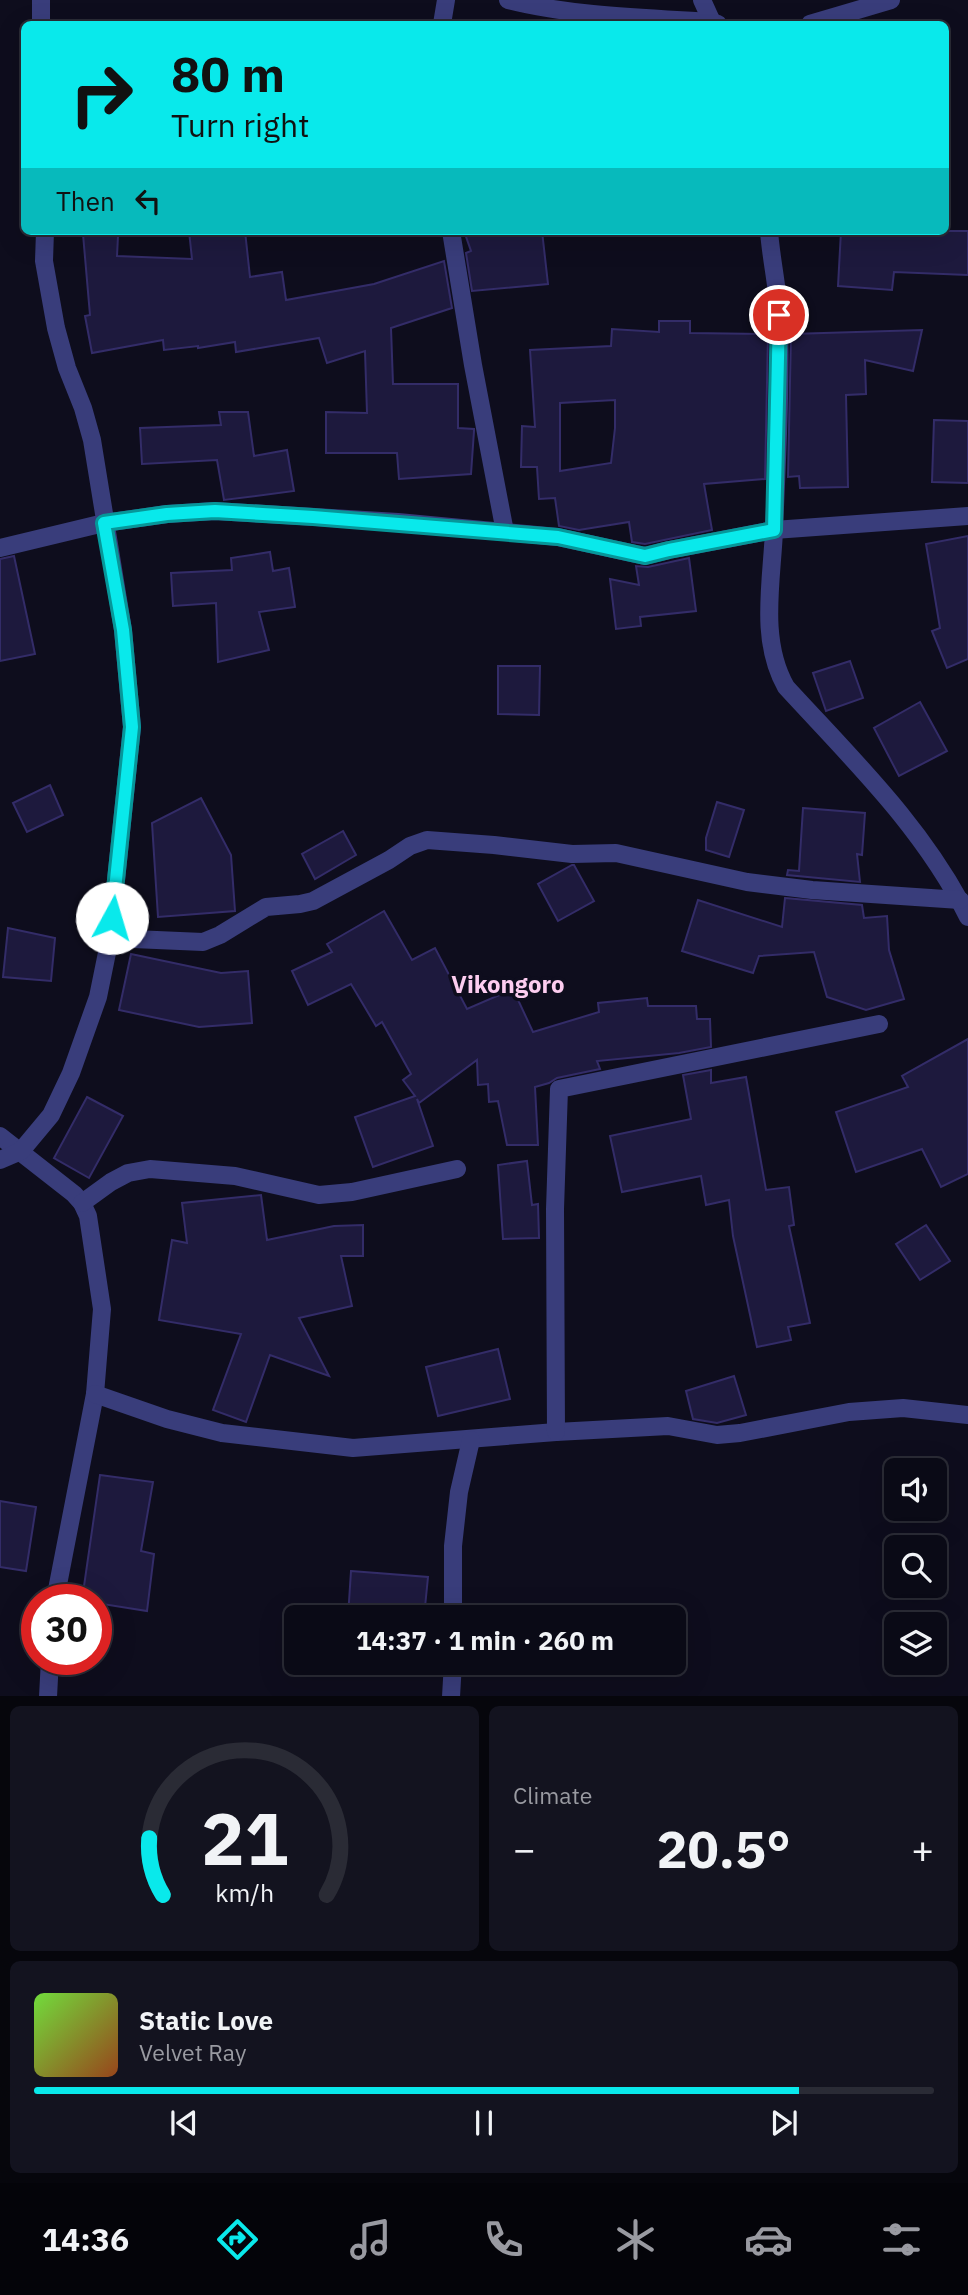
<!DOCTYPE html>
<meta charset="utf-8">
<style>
body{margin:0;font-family:"IBM Plex Sans",sans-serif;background:#13131f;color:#f1f3f6;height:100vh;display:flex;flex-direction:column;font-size:26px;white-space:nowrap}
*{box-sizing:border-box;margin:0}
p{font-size:23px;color:#999aa1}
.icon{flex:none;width:38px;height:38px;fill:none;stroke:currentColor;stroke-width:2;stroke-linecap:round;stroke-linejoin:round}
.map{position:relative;height:1696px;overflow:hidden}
.panel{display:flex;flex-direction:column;gap:10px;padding:10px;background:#06060c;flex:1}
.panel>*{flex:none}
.hud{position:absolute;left:21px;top:21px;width:928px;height:214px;border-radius:10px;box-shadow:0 7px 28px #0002,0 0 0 2px #2a2b35;background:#09e9eb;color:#111;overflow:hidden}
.fabs{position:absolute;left:884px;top:1458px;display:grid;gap:14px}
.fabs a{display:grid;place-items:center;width:63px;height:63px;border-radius:10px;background:#0a0a16;box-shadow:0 7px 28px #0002,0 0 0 2px #2a2b35;font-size:35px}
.speed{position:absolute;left:21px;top:1584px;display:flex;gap:14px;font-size:35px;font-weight:700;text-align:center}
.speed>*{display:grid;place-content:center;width:91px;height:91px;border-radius:50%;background:#0a0a16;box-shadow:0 7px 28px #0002,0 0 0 2px #2a2b35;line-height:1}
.speed .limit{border:10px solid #d22;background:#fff;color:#111}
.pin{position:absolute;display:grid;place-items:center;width:60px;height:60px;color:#fff;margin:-30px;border:4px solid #fff;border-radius:50%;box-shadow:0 2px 7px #0007}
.me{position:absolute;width:77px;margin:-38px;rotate:6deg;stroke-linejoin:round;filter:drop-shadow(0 0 5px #0008)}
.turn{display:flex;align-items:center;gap:24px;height:147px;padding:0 35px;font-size:32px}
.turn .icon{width:91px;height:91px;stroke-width:2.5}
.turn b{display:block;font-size:49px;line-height:60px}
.then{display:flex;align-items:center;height:66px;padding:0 35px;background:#0003;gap:14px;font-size:26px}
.big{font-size:52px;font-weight:800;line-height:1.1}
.panel .card{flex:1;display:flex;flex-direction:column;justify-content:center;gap:10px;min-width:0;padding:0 24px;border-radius:10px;background:#13131f}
.panel .dial{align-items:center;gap:0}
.dial svg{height:182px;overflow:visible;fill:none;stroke:#2a2b35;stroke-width:7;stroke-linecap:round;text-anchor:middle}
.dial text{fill:#f1f3f6;stroke:none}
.song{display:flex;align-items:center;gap:21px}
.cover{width:84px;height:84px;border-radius:10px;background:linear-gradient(135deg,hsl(100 70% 55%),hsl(20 70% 35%))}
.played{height:7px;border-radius:4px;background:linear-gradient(90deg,#09e9eb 85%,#2a2b35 85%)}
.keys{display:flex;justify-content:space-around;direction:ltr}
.heat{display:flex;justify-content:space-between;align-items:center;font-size:38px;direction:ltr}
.panel .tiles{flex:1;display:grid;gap:10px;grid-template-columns:1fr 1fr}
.card:last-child{grid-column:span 2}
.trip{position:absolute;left:284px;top:1605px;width:402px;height:70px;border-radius:10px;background:#0a0a16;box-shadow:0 7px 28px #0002,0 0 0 2px #2a2b35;font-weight:800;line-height:70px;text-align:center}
.dock{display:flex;height:112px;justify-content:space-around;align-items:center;background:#040409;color:#999aa1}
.dock .icon{width:49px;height:49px}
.dock .active{color:#09e9eb}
.dock b{font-size:32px;color:#f1f3f6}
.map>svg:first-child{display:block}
.building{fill:#1d193d;stroke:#332c68;stroke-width:2;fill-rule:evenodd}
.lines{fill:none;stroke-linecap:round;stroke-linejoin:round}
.minor{stroke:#393d7b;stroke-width:18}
.route-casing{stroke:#069799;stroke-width:18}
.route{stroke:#09e9eb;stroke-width:12}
.labels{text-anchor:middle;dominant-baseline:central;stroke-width:7;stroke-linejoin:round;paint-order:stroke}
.quarter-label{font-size:24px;font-weight:bold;fill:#fdcdf0;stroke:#0e0d1d}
</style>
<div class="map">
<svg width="968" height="1697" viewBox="0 0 968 1697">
<rect width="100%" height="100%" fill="#0e0d1d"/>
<g class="building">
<polygon points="189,231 245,231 250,277 282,272 286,300 374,284 444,261 452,308 391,328 393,384 458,384 458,428 474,429 474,431 471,474 399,479 397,453 326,453 326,412 367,413 365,351 327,363 319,338 236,352 235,342 198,348 198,346 164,350 163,340 92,353 85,316 90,315 83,234 118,236 117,256 192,259"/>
<polygon points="464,231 542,231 548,284 472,291 466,253 471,251"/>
<polygon points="841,231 968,231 968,275 894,272 892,290 838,286"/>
<path d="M659 321H690V333L768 334 765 479 704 484 712 530 645 544 632 542 629 522 579 530 559 526 555 498 539 499 537 467H521L522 426 535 427 530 350 611 346 612 329 659 332ZM615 400V428L611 463 560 471V403Z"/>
<polygon points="922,330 913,371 865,360 866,394 846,395 848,487 800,488 799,476 788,477 791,334"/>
<polygon points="219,412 248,412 254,456 287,450 294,491 224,500 217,460 142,464 140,428 221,425"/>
<polygon points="934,420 968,421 968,483 932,482"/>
<polygon points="968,536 968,659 947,668 932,631 940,628 926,544"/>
<polygon points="270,552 273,571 289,568 295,607 259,612 269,650 218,662 216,603 173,606 171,573 232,570 231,558"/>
<polygon points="14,556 35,654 0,661 0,559"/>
<polygon points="689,558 696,611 640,617 641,626 616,629 610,579 639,585 636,566 648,567"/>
<polygon points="850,661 863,698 826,711 813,673"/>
<polygon points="498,666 540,666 539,715 498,714"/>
<polygon points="920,702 947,751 899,776 874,728"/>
<polygon points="50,785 63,815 27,832 13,803"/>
<polygon points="201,798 231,855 235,911 158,917 152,823"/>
<polygon points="717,802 744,810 729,857 706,850 706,838"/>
<polygon points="803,808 865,813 862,855 857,854 860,882 787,875 788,870 799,871"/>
<polygon points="343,831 356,855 315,879 302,854"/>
<polygon points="572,865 574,865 594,901 558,921 538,884"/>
<polygon points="785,898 862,905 864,918 887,916 889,950 904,999 866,1010 827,997 814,952 759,956 753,973 682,951 698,900 782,927"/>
<polygon points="384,911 412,960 435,948 467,1009 513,989 533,1032 599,1012 598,1003 647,998 648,1006 696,1006 697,1019 710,1019 711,1047 679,1053 597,1061 600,1069 557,1078 549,1083 535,1087 538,1145 507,1145 498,1101 489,1102 488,1084 478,1085 477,1060 419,1103 417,1099 433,1146 373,1167 355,1117 415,1096 403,1080 411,1074 382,1022 376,1026 351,984 308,1005 292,971 332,952 327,944"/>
<polygon points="8,928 55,938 51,981 3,977"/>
<polygon points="131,954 221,973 248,971 252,1023 199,1027 119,1010"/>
<polygon points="968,1039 968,1174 941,1187 922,1149 856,1172 836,1112 908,1087 902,1076"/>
<polygon points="711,1070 711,1083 746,1077 766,1190 789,1187 794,1225 789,1226 810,1323 788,1327 791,1340 757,1347 733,1236 729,1200 706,1205 701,1176 622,1192 610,1136 691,1119 683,1075"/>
<polygon points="87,1097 123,1116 89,1178 54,1158"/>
<polygon points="527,1161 532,1205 538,1204 539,1238 503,1239 498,1165"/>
<polygon points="261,1195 267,1240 334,1226 363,1225 363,1256 341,1256 352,1306 299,1318 329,1376 270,1355 246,1422 213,1410 241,1334 159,1320 172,1240 187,1243 182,1203"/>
<polygon points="926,1225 950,1261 920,1280 896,1244"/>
<polygon points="498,1349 510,1399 438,1416 426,1367"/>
<polygon points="734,1376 746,1415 717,1423 693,1419 686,1391"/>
<polygon points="100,1475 153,1482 141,1551 154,1554 147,1611 96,1603 96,1600 82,1600"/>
<polygon points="0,1501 36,1507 26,1571 0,1567"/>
<polygon points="351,1571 428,1577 424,1617 348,1617"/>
<polygon points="385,1662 420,1662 420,1671 385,1667"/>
</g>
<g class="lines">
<g class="minor">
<path d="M508 0C570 16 647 18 712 22L718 24"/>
<polyline points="702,0 712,22"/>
<polyline points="41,24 41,0"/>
<polyline points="442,24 446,0"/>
<polyline points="810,24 891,0"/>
<polyline points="451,231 473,365 505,532"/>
<path d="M769 231C771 259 778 288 779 316 781 387 777 459 774 530 772 581 759 640 786 687 852 759 924 828 968 917"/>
<polyline points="0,548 104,523 167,514 215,511 398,522 558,537 645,556 669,550 774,530 968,516"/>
<polyline points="110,938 203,942 220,935 266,907 300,904 313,901 389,860 410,846 427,840 494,845 572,854 616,853 747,882 812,890 960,900"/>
<polyline points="0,1136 74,1194 82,1203 88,1216 102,1309 95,1394 55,1600"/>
<polyline points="0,1160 21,1151 51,1115 71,1073 98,997 110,938 132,727 123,630 92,440 83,408 67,368 56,328 44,261 45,231"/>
<polyline points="82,1203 111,1182 128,1173 150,1169 235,1176 319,1195 352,1192 457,1169"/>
<polyline points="95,1394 167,1419 222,1433 353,1448 556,1432 668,1426 717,1435 740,1433 849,1412 903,1408 968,1415"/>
<polyline points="556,1432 555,1209 559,1089 879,1024"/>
<polyline points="453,1617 453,1546 459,1492 471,1440"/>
<polyline points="48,1697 50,1659"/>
<polyline points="451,1697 453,1662"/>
</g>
</g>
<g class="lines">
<defs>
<polyline id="route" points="112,918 132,727 123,630 104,523 167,514 215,511 313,517 558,537 645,556 669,550 774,530 779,315"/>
</defs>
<use href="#route" class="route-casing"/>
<use href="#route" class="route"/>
</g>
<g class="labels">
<g class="quarter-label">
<text x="508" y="984">Vikongoro</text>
</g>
</g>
</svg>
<div class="fabs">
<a><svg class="icon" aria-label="sound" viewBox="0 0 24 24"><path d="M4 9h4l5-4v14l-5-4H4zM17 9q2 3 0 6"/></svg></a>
<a><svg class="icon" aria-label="search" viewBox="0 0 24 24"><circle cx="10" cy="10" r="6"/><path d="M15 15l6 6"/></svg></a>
<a><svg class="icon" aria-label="layers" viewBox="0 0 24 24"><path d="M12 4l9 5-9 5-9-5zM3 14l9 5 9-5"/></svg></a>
</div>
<div class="speed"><div class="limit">30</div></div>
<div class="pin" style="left:779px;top:315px;background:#d93025"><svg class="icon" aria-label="arrive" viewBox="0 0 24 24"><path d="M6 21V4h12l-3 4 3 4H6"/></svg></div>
<svg class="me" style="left:112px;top:918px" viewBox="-20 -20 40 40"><circle r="19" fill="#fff"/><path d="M0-13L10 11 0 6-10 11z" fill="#09e9eb"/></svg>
<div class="trip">14:37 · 1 min · 260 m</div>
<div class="hud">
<div class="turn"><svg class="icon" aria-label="right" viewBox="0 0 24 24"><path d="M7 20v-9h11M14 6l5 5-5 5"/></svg><div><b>80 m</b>Turn right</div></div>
<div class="then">Then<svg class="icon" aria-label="left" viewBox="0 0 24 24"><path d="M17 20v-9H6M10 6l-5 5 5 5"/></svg></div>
</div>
</div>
<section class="panel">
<div class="tiles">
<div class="card dial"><svg viewBox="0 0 100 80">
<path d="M14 69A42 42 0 1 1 86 69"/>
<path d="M14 69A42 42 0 0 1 8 44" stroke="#09e9eb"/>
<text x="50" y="56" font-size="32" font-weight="700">21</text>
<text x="50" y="72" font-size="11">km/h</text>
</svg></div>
<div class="card"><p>Climate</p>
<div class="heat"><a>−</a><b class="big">20.5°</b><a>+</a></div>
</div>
<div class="card">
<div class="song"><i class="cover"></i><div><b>Static Love</b><p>Velvet Ray</p></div></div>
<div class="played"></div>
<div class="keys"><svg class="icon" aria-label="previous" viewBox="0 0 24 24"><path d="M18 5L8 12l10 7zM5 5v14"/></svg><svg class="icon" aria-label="pause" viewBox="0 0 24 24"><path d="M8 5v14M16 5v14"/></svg><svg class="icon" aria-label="next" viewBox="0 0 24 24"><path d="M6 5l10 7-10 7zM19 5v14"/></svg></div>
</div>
</div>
</section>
<nav class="dock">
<b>14:36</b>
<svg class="icon active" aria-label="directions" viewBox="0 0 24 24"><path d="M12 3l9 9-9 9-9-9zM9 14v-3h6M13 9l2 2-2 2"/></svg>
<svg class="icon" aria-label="music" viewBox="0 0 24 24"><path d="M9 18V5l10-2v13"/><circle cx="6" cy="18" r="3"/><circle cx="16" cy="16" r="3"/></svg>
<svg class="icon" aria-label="phone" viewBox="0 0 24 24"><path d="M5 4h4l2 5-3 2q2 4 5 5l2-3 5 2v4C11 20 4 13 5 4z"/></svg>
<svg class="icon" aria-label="climate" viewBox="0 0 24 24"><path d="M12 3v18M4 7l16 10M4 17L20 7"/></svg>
<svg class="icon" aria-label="car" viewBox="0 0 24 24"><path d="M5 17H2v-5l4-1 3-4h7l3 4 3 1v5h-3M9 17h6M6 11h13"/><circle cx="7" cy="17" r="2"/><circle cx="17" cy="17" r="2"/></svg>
<svg class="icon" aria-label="filters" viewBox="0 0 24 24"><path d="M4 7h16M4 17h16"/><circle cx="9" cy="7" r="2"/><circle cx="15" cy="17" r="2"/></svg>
</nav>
